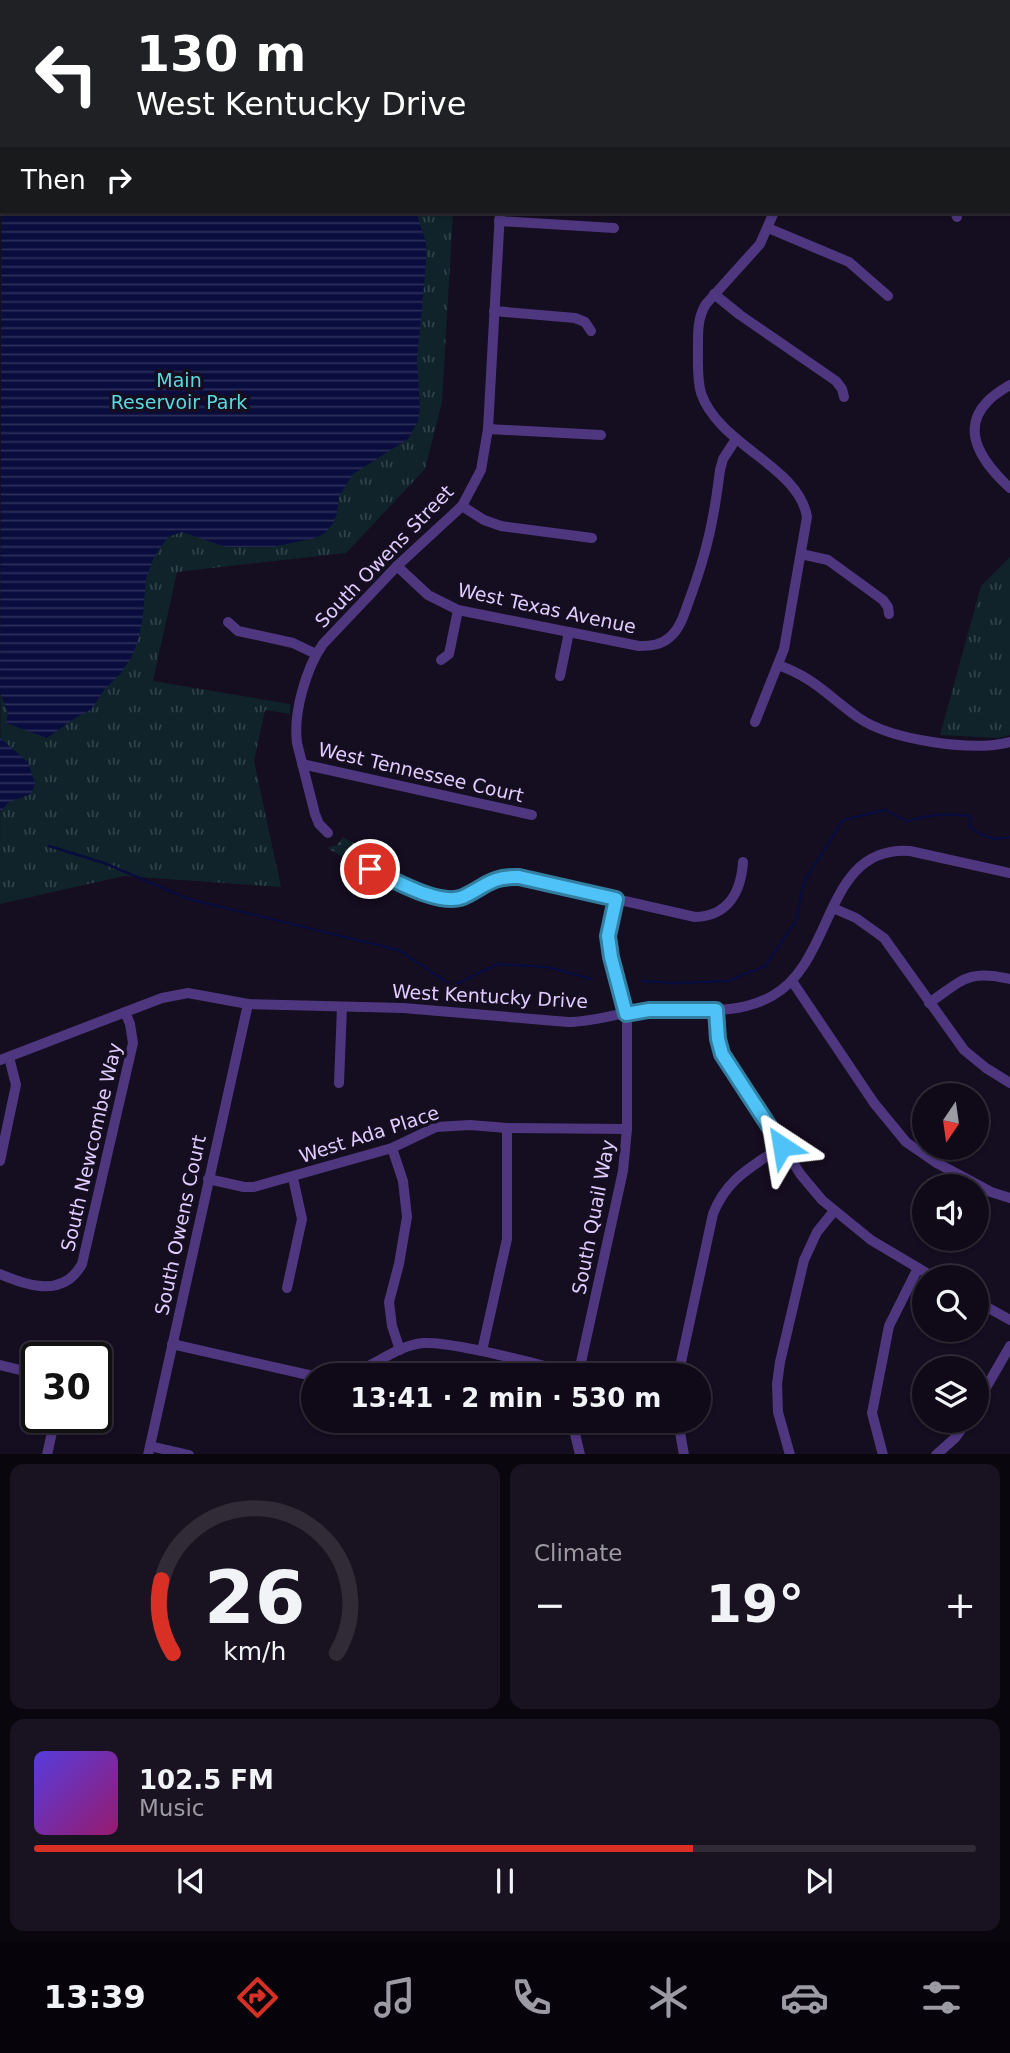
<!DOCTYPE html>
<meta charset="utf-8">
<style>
body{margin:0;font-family:"DejaVu Sans",sans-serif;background:#191321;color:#f1f3f6;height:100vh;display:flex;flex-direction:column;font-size:26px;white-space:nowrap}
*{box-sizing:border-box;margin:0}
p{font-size:23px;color:#9c9aa2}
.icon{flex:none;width:38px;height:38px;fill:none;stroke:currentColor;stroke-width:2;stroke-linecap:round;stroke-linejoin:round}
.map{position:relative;height:1454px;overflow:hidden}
.drawer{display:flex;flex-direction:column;gap:10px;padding:10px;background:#09060d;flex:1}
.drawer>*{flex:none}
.banner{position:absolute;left:0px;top:0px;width:1012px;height:214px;box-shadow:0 2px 5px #0004,0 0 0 2px #302b37;background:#202124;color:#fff;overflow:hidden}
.needle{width:46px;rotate:193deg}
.buttons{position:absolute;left:912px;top:1083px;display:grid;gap:14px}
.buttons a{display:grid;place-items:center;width:77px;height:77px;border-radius:50%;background:#100a18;box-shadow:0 2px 5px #0004,0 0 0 2px #302b37;font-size:35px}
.speed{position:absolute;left:21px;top:1342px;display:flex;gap:14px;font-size:35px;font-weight:700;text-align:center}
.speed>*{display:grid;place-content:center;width:91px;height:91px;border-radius:50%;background:#100a18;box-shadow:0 2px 5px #0004,0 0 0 2px #302b37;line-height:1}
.speed .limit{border:4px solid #111;border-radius:10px;background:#fff;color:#111}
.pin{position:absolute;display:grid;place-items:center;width:60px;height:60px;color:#fff;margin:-30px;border:4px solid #fff;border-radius:50%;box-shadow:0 2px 7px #0007}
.me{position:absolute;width:77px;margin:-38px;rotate:327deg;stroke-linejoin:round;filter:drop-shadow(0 0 5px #0008)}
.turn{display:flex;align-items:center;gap:24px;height:147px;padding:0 21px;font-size:32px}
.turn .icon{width:91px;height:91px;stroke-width:2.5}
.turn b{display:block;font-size:49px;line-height:60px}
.then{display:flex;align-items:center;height:66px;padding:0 21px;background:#0003;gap:14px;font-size:26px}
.big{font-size:52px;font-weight:600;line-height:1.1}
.drawer .tile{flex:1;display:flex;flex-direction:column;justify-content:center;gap:10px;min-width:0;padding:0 24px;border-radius:14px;background:#191321}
.drawer .dial{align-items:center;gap:0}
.dial svg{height:182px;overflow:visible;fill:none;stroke:#302b37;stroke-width:7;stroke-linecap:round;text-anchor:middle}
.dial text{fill:#f1f3f6;stroke:none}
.song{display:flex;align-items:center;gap:21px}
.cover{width:84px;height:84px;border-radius:10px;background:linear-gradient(135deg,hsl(250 70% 55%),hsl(320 70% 35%))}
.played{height:7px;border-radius:4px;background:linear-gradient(90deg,#d93025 70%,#302b37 70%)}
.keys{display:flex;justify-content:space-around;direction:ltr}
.heat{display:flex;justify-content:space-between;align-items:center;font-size:38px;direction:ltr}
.drawer .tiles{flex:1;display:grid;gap:10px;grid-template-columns:1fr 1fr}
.tile:last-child{grid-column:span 2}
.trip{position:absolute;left:301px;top:1363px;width:410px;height:70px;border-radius:35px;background:#100a18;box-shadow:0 2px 5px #0004,0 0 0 2px #302b37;font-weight:600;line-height:70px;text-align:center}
.tabs{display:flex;height:112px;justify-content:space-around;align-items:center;background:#06040a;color:#9c9aa2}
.tabs .icon{width:49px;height:49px}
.tabs .selected{color:#d93025}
.tabs b{font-size:32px;color:#f1f3f6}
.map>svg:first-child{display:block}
.grass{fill:url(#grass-dots)}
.park{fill:url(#park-tufts)}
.water{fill:url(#water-rules)}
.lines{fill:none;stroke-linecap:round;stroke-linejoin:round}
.stream{stroke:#090d3d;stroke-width:2.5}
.minor{stroke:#4e377f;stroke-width:10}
.major{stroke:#f053ff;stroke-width:14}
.route-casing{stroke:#337fa1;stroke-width:18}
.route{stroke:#4fc3f7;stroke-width:12}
.labels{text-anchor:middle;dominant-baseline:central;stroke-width:7;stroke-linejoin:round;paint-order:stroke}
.park-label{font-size:19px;fill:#57dbdf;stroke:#150d20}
.street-label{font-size:19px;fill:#e0ccff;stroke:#150d20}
</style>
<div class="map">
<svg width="1010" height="1455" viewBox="0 0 1010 1455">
<defs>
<pattern id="grass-dots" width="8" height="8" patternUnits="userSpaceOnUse" patternTransform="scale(1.75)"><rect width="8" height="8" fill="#10232a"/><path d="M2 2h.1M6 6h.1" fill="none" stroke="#32424a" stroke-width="1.8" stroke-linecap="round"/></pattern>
<pattern id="park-tufts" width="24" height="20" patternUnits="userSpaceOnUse" patternTransform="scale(1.75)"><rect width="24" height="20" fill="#10232a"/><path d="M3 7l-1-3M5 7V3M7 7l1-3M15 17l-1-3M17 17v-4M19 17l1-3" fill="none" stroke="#32424a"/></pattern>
<pattern id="water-rules" width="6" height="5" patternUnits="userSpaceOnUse" patternTransform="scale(1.75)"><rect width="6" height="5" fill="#090d3d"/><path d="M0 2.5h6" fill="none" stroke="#2d2f5a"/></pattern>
</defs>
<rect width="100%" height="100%" fill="#150d20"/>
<polygon class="grass" points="343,837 371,853 361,857 356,864 327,848 337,845"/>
<g class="park">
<polygon points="90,0 342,0 344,2 88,2"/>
<polygon points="2,77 2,212 453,212 442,402 425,469 346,553 177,572 153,681 290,704 290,714 265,710 254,761 281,887 124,876 0,904"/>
<polygon points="1010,557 1010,735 999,738 940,735 981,586"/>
</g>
<g class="water">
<polygon points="2,144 2,212 416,212 426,242 426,264 417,360 420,408 418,421 408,439 353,474 339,496 337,514 333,523 325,533 315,538 273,547 226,547 182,532 168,537 154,557 146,578 143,615 138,641 131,658 120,674 104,690 91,710 75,718 47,738 6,723 8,713 0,693"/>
<polygon points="0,738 28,762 35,784 31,794 9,802 0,812"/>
</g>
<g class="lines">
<g class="stream">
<polyline points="960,0 965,2"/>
<polyline points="930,2 933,0"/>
<polyline points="988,2 992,0"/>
<polyline points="49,846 104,863 189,899 399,950 452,986 498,964 548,967 592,979"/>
<path d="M642 981 675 983 728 981 765 966 796 921 804 882 843 820 885 810 906 821C929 816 947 812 971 816L969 825C979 837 995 841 1010 837"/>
</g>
<g class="minor">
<polyline points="362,0 364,2"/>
<polyline points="524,2 525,0"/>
<polyline points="740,2 741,0"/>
<polyline points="955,212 957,217"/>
<polyline points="499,221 614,228"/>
<polyline points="768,228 849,262 888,296"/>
<polyline points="714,294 740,315 836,381 842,389 844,397"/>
<polyline points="494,311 575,318 585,322 591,331"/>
<path d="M1010 385C1002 390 993 395 987 402 958 432 986 466 1010 488"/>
<polyline points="488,429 601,435"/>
<polyline points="462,506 484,520 501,526 592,538"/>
<polyline points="801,554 828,560 883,600 888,607 889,614"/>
<path d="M397 566 428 595 458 610 639 646C651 646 661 645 670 637 681 628 685 611 690 598 707 552 714 519 720 470L723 459 736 439"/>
<polyline points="228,622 238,631 293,643 316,654"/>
<polyline points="441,660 449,654 458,610"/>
<path d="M778 665C815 678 829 697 859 718 891 740 972 752 1010 742"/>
<polyline points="560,676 569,632"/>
<path d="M755 722 784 649 807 517C799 466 719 446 701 393 697 379 698 365 698 350 698 334 697 318 706 304L760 244 774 212"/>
<polyline points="302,764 532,815"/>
<path d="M328 833 319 824 315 814 297 743C293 713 306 668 323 644L397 566 462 506 481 470 488 429 500 212"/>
<path d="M371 869C393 879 439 908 463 897 485 887 491 876 519 877L695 917C728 916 741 892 743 862"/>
<polyline points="833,908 856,918 884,938 964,1050 986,1068 1010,1083"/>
<polyline points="792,981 874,1103 906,1142 935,1162 991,1192 1010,1198"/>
<path d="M929 1003C963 980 967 969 1010 979"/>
<polyline points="716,1010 718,1039 722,1054 801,1175 822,1200 871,1240 935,1278"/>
<path d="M0 1060 162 998 188 993 248 1004 403 1008 568 1022C595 1022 620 1012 647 1010 689 1007 733 1018 772 996 836 961 823 845 910 851L1010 873"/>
<polyline points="339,1083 342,1007"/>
<polyline points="392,1148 403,1181 407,1217 399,1264 389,1302 392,1326 400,1350"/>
<polyline points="0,1161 16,1085 9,1057"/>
<polyline points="208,1179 244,1187 254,1187 392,1148 436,1127 470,1125 507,1128 627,1129"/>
<path d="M0 1274C30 1287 64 1297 82 1264L133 1043 130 1024 125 1012"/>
<polyline points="287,1288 302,1219 293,1178"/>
<polyline points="976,1301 1010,1320"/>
<polyline points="172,1344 313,1376"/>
<polyline points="482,1351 507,1239 507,1128"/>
<polyline points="0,1365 37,1374"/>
<path d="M342 1376C371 1370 394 1346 423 1343 440 1342 456 1346 472 1349 508 1356 543 1366 578 1374"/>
<polyline points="578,1376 623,1171 627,1129 627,1019 611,957 608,936 616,899"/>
<path d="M678 1376 713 1214C727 1178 752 1167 782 1146"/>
<polyline points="976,1405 1010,1346"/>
<polyline points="572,1421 580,1455"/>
<polyline points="678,1421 684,1455"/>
<polyline points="150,1446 189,1455"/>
<polyline points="47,1455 55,1418"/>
<polyline points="148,1455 248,1004"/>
<polyline points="790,1455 778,1412 777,1384 780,1362 804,1260 817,1232 834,1211"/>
<polyline points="883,1455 872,1413 889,1326 918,1268"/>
<polyline points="936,1455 955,1438 967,1421"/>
</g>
<g class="major">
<polyline points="29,2 31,0"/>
<polyline points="68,2 70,0"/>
<polyline points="0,27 2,25"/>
<polyline points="0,60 2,58"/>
</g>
</g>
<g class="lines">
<defs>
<path id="route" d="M370 869C393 879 439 907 463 897 485 887 491 876 519 877L616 899 608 936 611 957 626 1014 649 1010H716L718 1039 722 1054 782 1146"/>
</defs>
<use href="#route" class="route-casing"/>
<use href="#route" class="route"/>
</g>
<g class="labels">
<g class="park-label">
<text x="179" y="380">Main<tspan x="179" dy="22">Reservoir Park</tspan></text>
</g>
<g class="street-label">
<text transform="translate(384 556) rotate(-46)">South Owens Street</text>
<text transform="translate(547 608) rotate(12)">West Texas Avenue</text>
<text transform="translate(421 772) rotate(13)">West Tennessee Court</text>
<text transform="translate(490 996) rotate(3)">West Kentucky Drive</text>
<text transform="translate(369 1134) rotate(-18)">West Ada Place</text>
<text transform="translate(91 1147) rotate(-77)">South Newcombe Way</text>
<text transform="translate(593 1217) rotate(-79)">South Quail Way</text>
<text transform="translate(180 1225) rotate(-78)">South Owens Court</text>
</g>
</g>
</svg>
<div class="buttons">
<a><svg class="needle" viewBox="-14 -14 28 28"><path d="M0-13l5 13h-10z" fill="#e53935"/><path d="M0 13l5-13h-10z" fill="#9c9aa2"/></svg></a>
<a><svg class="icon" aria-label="sound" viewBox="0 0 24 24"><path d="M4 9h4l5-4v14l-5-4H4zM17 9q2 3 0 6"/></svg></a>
<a><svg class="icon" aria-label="search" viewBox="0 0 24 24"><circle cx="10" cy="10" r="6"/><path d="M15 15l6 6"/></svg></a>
<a><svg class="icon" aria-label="layers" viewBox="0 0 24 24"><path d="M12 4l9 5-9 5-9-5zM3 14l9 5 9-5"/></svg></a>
</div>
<div class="speed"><div class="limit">30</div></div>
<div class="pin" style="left:370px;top:869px;background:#d93025"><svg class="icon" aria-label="arrive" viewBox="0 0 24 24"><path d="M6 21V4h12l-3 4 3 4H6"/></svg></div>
<svg class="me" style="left:782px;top:1146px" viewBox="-20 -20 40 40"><path d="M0-17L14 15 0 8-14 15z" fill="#4fc3f7" stroke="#fff" stroke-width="4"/></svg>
<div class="trip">13:41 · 2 min · 530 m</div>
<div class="banner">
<div class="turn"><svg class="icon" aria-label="left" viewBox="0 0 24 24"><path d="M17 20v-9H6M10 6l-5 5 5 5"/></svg><div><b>130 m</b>West Kentucky Drive</div></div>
<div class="then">Then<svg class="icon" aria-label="right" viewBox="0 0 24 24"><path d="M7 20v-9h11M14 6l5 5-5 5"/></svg></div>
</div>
</div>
<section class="drawer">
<div class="tiles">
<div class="tile dial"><svg viewBox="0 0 100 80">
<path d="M14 69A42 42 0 1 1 86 69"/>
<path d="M14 69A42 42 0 0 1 9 37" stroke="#d93025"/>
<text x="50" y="56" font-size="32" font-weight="700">26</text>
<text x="50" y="72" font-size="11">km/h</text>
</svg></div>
<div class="tile"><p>Climate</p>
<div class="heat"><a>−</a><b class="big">19°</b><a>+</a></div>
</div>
<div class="tile">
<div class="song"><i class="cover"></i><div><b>102.5 FM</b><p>Music</p></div></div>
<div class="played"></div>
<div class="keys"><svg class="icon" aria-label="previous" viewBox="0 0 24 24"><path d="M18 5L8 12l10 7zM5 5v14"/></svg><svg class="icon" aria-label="pause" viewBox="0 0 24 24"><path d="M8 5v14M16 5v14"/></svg><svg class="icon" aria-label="next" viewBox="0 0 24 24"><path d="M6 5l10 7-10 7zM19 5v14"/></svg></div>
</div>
</div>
</section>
<nav class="tabs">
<b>13:39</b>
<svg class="icon selected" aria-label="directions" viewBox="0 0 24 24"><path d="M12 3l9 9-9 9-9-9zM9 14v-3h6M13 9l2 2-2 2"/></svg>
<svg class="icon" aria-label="music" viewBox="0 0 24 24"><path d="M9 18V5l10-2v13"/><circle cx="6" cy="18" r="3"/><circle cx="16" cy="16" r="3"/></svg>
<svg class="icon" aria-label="phone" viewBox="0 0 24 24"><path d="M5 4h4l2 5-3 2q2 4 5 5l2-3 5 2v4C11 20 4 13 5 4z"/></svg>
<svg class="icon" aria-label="climate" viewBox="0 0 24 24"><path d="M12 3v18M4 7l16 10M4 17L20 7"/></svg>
<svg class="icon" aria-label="car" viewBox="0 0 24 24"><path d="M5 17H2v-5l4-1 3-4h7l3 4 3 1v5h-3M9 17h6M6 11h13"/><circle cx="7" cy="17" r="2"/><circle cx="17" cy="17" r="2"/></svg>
<svg class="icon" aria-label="filters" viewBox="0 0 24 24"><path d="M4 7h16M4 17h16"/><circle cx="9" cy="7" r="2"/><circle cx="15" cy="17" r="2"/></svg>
</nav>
